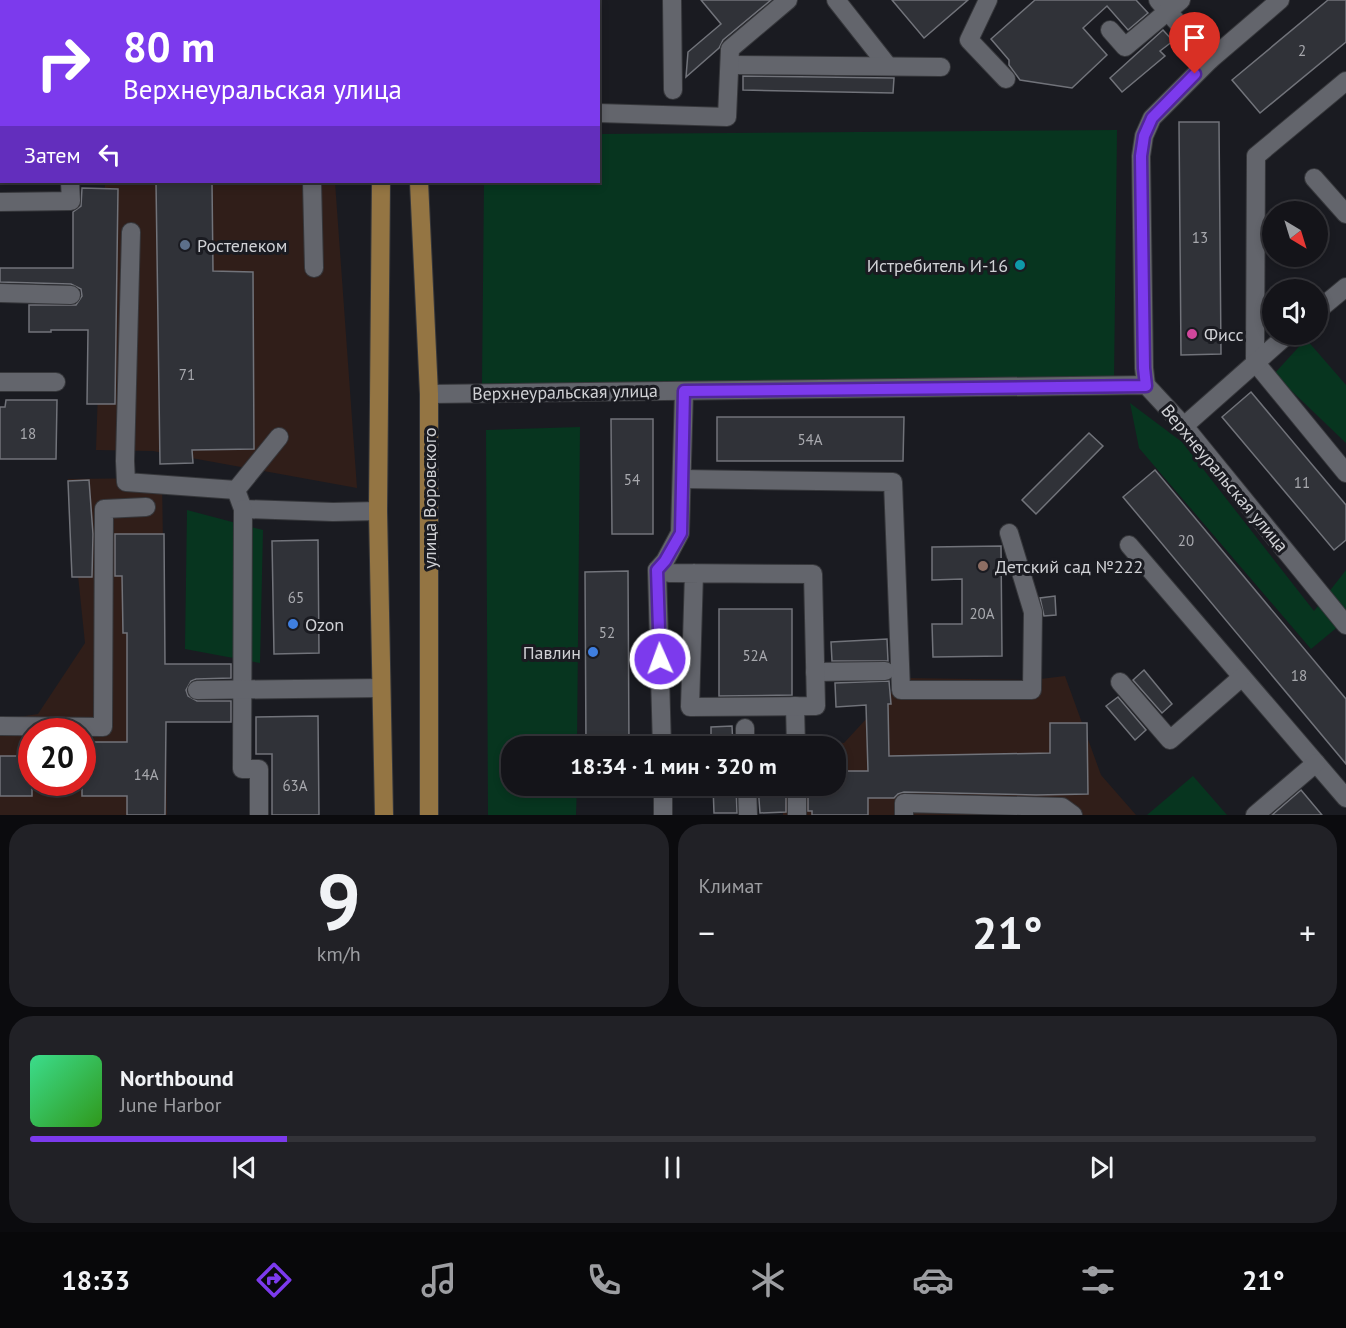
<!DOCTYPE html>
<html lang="ru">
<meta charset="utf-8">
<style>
body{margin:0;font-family:"PT Sans",sans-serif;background:#212126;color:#f1f3f6;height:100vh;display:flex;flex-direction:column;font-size:22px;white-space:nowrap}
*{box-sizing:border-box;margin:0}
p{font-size:20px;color:#9d9ea2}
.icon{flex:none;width:33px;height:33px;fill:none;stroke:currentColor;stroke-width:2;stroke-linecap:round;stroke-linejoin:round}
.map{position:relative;height:815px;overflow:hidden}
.drawer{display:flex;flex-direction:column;gap:9px;padding:9px;background:#0b0b0e;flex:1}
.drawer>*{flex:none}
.banner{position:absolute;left:0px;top:0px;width:600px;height:183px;box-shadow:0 3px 9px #0003,0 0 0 2px #333338;background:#7c3aed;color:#fff;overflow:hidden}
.needle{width:39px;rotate:142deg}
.controls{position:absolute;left:1262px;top:201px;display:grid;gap:12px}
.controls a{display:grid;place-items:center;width:66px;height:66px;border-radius:50%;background:#141419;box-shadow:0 3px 9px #0003,0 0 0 2px #333338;font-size:30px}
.speed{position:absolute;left:18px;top:718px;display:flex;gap:12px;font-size:30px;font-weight:700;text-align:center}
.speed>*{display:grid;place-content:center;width:78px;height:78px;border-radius:50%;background:#141419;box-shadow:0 3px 9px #0003,0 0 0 2px #333338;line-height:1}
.speed .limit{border:9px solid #d22;background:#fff;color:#111}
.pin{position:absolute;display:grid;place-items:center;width:51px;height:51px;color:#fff;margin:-62px -26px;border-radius:50% 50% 50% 0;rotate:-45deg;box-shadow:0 0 6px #0007}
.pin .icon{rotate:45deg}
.me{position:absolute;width:66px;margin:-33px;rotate:358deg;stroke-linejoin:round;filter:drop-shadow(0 0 4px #0008)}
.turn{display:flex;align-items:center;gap:21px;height:126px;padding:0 24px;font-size:27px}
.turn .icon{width:78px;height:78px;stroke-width:2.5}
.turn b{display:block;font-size:42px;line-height:51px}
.then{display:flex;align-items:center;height:57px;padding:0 24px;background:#0003;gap:12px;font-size:22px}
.big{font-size:45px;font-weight:800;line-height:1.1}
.drawer .widget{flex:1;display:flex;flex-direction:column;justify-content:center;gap:9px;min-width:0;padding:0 21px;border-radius:24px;background:#212126}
.drawer .dial{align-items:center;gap:0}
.dial b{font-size:78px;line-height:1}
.song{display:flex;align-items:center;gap:18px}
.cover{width:72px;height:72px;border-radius:9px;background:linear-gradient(135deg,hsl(150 70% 55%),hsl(110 70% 35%))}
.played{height:6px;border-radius:3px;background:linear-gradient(90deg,#7c3aed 20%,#333338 20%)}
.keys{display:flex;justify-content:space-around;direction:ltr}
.heat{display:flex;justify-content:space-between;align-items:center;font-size:33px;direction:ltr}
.drawer .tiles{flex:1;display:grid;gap:9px;grid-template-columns:1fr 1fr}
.widget:last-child{grid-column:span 2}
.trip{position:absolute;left:501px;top:736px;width:345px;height:60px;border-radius:24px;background:#141419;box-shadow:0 3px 9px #0003,0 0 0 2px #333338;font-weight:800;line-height:60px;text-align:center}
.tabs{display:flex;height:96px;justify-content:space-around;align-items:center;background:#08080a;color:#9d9ea2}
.tabs .icon{width:42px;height:42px}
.tabs .on{color:#7c3aed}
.tabs b{font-size:27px;color:#f1f3f6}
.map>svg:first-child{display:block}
.commercial{fill:#301e19;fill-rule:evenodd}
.green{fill:#07351f}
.building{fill:#303238;stroke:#71737a;stroke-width:1.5}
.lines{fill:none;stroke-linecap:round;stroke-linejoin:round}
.minor-casing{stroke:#36373b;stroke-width:20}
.major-casing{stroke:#36373b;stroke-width:20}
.minor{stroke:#63656c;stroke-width:18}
.major{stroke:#947543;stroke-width:18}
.route-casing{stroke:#51269a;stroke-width:15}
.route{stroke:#7c3aed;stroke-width:10}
.service-dot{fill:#5c6f8a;stroke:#1a1b21;stroke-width:2}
.culture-dot{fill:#0f9aa8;stroke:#1a1b21;stroke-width:2}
.hotel-dot{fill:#d1479c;stroke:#1a1b21;stroke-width:2}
.education-dot{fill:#8d6e63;stroke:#1a1b21;stroke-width:2}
.shop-dot{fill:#3f7fe0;stroke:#1a1b21;stroke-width:2}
.labels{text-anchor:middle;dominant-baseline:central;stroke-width:6;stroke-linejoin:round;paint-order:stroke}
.number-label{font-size:15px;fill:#a8a9ae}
.poi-label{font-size:18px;fill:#d0d1d5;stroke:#1a1b21;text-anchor:start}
.street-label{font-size:18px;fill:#d0d1d5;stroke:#1a1b21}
</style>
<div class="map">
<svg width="1346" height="815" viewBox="0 0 1346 815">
<rect width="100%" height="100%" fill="#1a1b21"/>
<g class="commercial">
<polygon points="105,182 335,182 357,488 153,451 96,450"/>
<path d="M162 478 167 815H0V720L38 714 85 643 68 479ZM32 732H82V783H32Z"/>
<polygon points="1065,676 1101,775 1136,815 783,815 782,786 836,786 836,747 781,747 781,736 844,743 904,678 1032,680"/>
</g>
<g class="green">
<polygon points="1117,130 1114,380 482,384 484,182 598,182 599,134"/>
<polygon points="1306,339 1346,385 1346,443 1274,374"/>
<polygon points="1130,403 1182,442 1314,611 1346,570 1346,620 1311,649 1139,448"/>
<polygon points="580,427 577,747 512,747 512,786 577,786 576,815 488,815 486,430"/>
<polygon points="187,510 263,530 260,663 185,649"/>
<polygon points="1193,776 1227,815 1147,815"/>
</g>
<g class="building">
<polygon points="701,0 771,0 723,40 719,48 686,77 688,52 721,24"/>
<polygon points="892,0 968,0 924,38"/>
<polygon points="1035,0 1136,0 1148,13 1128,30 1107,6 1083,28 1107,55 1072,88 1020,80 1009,65 1009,60 991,39"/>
<polygon points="1328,0 1346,0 1346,42 1260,113 1232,80"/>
<polygon points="1163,30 1173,41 1160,51 1165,56 1122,92 1110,78"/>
<polygon points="743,76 894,78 893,93 743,90"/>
<polygon points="1179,122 1219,122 1221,354 1181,355"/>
<polygon points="156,182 212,182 213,271 253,272 254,449 192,450 193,463 160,464"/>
<polygon points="82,188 118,189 115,404 87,404 88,330 51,330 51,332 29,332 29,305 76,305 82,296 81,289 71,284 0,282 0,268 73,268 73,212 81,206"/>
<polygon points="1251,392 1346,505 1346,540 1334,550 1222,417"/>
<polygon points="6,400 57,400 56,459 0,459 0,407 5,407"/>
<polygon points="717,417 904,417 903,461 717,461"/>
<polygon points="611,419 653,419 653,534 612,534"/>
<polygon points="1089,433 1103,446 1036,514 1022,500"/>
<polygon points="1155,470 1346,699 1346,764 1123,497"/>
<polygon points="89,480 93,534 92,577 72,577 68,481"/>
<polygon points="115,534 164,534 165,664 231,664 231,678 196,679 191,681 186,690 188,696 197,701 231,701 231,722 166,722 165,815 127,815 127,796 82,796 82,742 127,742 127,633 123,633 122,576 115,576"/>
<polygon points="318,540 319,653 274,654 272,541"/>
<polygon points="1001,546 1002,656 933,657 932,624 962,624 962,579 932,580 932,547"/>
<polygon points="628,571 629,747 586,747 585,572"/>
<polygon points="1055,596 1056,615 1044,616 1040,598"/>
<polygon points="719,609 792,609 792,695 719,696"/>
<polygon points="887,639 888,661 832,661 831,642"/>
<polygon points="1144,670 1172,704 1162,713 1133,680"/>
<polygon points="889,681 891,704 888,704 889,756 1050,753 1050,723 1087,723 1088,794 1036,795 904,792 898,794 894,798 868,798 868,815 812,815 812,811 808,811 808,786 836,786 836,771 868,771 866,705 836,707 835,683"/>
<polygon points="1118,697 1146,730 1135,740 1106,706"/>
<polygon points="318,716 319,815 272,815 272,754 256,754 256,717"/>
<polygon points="732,726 733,747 711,747 711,727"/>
<rect x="0" y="756" width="32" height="40"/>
<polygon points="713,786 736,786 737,813 714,813"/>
<polygon points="758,786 786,786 786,812 760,813"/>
<polygon points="1301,790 1322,815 1272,815"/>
</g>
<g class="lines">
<defs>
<g id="minor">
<polyline points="563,0 563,2"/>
<polyline points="672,0 673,90"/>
<polyline points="836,0 888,66"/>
<polyline points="988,0 969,40 1006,79"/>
<polyline points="1158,0 1210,60"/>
<polyline points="234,2 234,0"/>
<polyline points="1110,30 1125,47 1181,0"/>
<polyline points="730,65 941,67"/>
<polyline points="1346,81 1256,156 1255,362 1346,473"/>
<polyline points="598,113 727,117 730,49 788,0"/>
<polyline points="0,115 2,115"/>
<polyline points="1314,178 1346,214"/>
<polyline points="312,182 314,268"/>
<polyline points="0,202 71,201 70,182"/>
<polyline points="131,232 125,461 126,482 236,490"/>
<polyline points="0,293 71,295"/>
<polyline points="1317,311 1346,287"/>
<polyline points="0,382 56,382"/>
<polyline points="1146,385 1144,368 1141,156 1144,136 1152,118 1210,60 1280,0"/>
<polyline points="429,394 1146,385 1184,426 1346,625"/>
<polyline points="1184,426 1288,334"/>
<polyline points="279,437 236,490 243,509 333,512 378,511"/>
<polyline points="682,479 893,482 901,690 1032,690 1033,612 1009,533"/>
<polyline points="243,509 242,769 259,769 259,815"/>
<polyline points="1129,545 1346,798"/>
<polyline points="657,570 665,561 680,533 684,391"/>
<polyline points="815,672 885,671"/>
<polyline points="1120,682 1170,740 1242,677"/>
<polyline points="197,690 381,688"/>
<polyline points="795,706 796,747"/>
<polyline points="0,726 103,727 104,509 146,507"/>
<polyline points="745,728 745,747"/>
<polyline points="662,747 657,570 670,573 813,574 816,706 690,707 694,573"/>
<polyline points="663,786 663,815"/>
<polyline points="747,786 748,815"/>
<polyline points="797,786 797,815"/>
<polyline points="904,815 904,803 1062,807 1073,815"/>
<polyline points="1255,815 1316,763"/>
</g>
<g id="major">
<polyline points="382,0 382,2"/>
<polyline points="415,0 415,2"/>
<polyline points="381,182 378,511 384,815"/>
<polyline points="419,182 429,394 429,815"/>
</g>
</defs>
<use href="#minor" class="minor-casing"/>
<use href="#major" class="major-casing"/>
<use href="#minor" class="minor"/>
<use href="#major" class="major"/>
</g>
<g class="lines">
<defs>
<polyline id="route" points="660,659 657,570 665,561 681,533 684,391 1146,386 1144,368 1141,156 1144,136 1152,118 1195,74"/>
</defs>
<use href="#route" class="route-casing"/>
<use href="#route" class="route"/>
</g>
<circle class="service-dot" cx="185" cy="245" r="6"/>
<circle class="culture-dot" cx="1020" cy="265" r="6"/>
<circle class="hotel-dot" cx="1192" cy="334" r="6"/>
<circle class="education-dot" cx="983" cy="566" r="6"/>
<g class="shop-dot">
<circle cx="293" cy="624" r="6"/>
<circle cx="593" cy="652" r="6"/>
</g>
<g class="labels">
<g class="number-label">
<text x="1302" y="50">2</text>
<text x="1200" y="237">13</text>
<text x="187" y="374">71</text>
<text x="28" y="433">18</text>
<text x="810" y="439">54А</text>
<text x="632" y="479">54</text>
<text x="1302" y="482">11</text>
<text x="1186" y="540">20</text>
<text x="296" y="597">65</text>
<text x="982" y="613">20А</text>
<text x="607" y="632">52</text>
<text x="755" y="655">52А</text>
<text x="1299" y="675">18</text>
<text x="146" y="774">14А</text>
<text x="295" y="785">63А</text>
</g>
<g class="poi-label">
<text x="197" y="245">Ростелеком</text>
<text x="1008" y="265" text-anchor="end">Истребитель И-16</text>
<text x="1204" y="334">Фисс</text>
<text x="995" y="566">Детский сад №222</text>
<text x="305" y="624">Ozon</text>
<text x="581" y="652" text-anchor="end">Павлин</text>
</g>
<g class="street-label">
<text transform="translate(565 392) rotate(-1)">Верхнеуральская улица</text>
<text transform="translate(1225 478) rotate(50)">Верхнеуральская улица</text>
<text transform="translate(429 498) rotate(-90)">улица Воровского</text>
</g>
</g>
</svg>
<div class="controls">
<a><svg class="needle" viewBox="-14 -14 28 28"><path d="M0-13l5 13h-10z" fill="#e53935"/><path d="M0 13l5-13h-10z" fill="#9d9ea2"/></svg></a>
<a><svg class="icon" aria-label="sound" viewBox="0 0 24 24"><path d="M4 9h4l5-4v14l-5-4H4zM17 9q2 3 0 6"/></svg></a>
</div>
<div class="speed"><div class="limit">20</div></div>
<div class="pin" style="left:1195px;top:74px;background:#d93025"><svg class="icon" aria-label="arrive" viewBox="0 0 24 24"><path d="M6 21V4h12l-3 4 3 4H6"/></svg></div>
<svg class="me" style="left:660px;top:659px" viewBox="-20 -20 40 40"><circle r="17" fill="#7c3aed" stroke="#fff" stroke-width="3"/><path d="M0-11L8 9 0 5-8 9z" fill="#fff"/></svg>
<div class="trip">18:34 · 1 мин · 320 m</div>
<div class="banner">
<div class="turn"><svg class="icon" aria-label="right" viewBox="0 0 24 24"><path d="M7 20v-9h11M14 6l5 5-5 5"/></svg><div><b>80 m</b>Верхнеуральская улица</div></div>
<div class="then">Затем<svg class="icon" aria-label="left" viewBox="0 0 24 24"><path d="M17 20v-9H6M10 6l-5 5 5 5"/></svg></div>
</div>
</div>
<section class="drawer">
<div class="tiles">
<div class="widget dial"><b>9</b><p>km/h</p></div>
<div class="widget"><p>Климат</p>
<div class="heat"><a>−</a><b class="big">21°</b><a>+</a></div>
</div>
<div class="widget">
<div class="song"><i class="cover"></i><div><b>Northbound</b><p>June Harbor</p></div></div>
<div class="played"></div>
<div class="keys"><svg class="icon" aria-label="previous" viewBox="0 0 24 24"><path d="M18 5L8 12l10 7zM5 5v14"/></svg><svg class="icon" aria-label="pause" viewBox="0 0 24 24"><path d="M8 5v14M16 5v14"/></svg><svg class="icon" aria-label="next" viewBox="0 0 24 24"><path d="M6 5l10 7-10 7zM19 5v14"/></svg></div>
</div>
</div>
</section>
<nav class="tabs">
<b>18:33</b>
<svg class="icon on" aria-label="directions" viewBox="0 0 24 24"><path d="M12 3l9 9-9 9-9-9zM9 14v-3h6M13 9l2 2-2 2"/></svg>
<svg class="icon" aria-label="music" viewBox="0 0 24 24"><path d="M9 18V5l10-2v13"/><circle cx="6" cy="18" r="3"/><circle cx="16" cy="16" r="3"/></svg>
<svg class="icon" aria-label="phone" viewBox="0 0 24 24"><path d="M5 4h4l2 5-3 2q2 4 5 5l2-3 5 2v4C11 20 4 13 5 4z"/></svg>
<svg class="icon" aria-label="climate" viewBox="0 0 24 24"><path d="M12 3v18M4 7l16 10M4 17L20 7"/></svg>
<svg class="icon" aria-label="car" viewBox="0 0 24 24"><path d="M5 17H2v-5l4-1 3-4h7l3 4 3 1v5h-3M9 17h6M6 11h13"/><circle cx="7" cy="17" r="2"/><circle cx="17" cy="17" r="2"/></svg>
<svg class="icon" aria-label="filters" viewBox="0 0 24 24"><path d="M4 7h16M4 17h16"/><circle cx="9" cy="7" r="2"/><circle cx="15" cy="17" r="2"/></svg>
<b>21°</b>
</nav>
